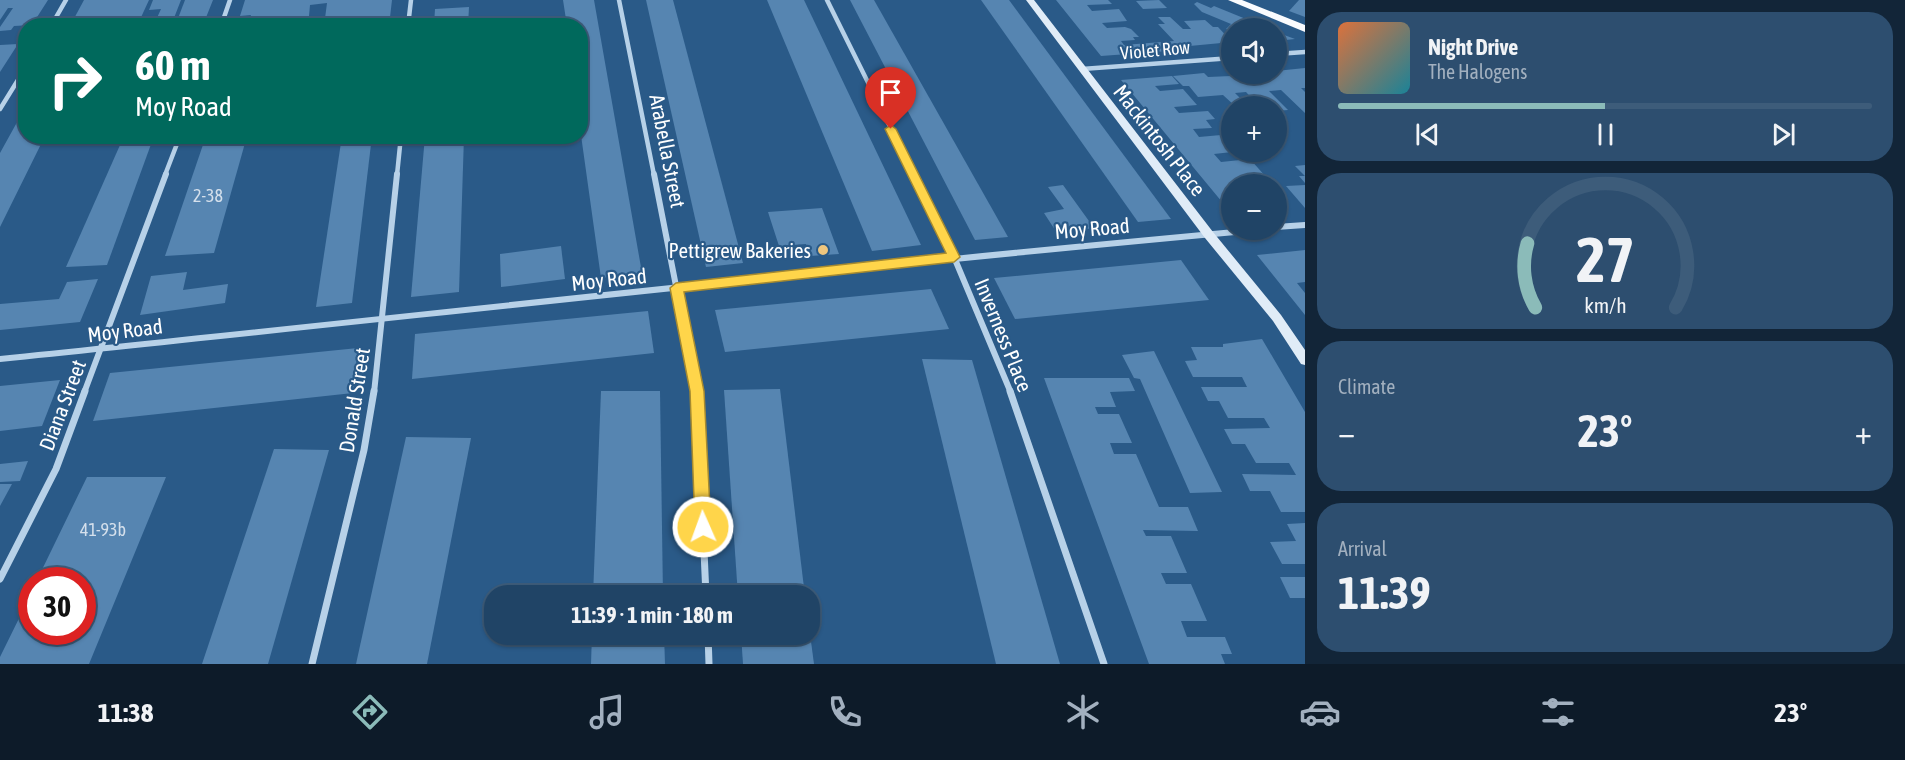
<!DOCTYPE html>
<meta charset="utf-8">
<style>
body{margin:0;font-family:"Asap Condensed",sans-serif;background:#2d4e6f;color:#f1f3f6;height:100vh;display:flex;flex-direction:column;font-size:22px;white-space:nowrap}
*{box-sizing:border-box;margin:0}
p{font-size:20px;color:#a2b0bf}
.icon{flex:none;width:33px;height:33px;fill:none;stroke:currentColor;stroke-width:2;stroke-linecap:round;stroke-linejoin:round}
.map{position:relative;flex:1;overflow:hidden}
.panel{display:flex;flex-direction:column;gap:12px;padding:12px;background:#122538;width:600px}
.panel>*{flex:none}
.top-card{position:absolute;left:18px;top:18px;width:570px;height:126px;border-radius:24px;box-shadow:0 2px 4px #0004,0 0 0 2px #3d5c7a;background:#00695c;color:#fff;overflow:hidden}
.fabs{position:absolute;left:1221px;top:18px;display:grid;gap:12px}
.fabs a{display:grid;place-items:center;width:66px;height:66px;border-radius:50%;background:#204466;box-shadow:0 2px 4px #0004,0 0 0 2px #3d5c7a;font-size:30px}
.speed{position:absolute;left:18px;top:567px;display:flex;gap:12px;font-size:30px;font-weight:700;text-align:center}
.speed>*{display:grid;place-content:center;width:78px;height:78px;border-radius:50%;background:#204466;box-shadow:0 2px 4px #0004,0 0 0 2px #3d5c7a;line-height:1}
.speed .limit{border:9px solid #d22;background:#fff;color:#111}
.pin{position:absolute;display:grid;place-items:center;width:51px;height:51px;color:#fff;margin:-62px -26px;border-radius:50% 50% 50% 0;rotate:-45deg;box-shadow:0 0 6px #0007}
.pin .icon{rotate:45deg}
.me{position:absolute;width:66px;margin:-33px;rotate:358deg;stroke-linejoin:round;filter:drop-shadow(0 0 4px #0008)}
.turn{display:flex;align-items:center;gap:21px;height:126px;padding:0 18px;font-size:27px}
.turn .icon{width:78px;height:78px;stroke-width:2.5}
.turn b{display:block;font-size:42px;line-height:51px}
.big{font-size:45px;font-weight:700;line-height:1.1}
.panel .card{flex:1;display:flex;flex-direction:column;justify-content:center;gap:9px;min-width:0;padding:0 21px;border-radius:24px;background:#2d4e6f}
.panel .dial{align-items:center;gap:0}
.dial svg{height:156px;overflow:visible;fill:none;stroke:#3d5c7a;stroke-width:7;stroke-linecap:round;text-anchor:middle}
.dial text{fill:#f1f3f6;stroke:none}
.song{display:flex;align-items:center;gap:18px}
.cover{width:72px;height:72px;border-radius:9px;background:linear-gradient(135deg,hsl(20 70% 55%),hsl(190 70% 35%))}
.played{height:6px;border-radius:3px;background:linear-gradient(90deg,#8bbbb9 50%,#3d5c7a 50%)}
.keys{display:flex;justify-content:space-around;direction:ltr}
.heat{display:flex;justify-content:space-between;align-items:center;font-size:33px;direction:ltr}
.trip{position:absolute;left:484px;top:585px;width:336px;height:60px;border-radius:24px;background:#204466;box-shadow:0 2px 4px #0004,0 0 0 2px #3d5c7a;font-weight:700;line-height:60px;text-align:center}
.tabs{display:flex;height:96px;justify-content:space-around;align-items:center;background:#0d1b29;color:#a2b0bf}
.tabs .icon{width:42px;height:42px}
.tabs .active{color:#8bbbb9}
.tabs b{font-size:27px;color:#f1f3f6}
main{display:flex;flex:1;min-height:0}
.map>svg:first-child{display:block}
.building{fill:#5685b1}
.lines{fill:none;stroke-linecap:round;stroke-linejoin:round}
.street-far2{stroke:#b7d1e8;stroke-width:4.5}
.street-far1{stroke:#b7d1e8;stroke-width:6}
.street{stroke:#b7d1e8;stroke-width:7}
.secondary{fill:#e0ecf7;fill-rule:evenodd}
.primary{fill:#f9fbfe;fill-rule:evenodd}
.route{fill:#ffd54a;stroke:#a68a30;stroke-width:1.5}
.poi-dot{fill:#efc67e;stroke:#2a5a88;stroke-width:2}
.labels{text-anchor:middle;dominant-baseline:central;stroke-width:4.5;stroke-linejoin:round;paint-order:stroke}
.far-street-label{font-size:18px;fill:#fff;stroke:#2a5a88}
.number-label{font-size:18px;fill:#d5e0ec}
.street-label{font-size:21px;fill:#fff;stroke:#2a5a88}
.poi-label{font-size:21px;fill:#fff;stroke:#2a5a88;text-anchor:end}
</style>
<main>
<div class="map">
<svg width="1305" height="664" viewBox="0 0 1305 664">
<rect width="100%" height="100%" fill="#2a5a88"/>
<g class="building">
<polygon points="0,0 48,0 32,25 14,26 11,30 0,31 0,27 13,8 8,8 0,20"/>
<polygon points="84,0 149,0 137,26 70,26"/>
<polygon points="153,0 181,0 174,18 156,20 161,9 149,10"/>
<polygon points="185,0 213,0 205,20 177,21"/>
<polygon points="245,0 392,0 389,26 324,26 327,3 310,5 309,16 249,20 251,15 240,16"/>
<polygon points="563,0 594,0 642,273 601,278 580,128 580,26 567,26"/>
<polygon points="646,0 673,0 743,263 706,267"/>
<polygon points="767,0 804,0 921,245 872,251"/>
<polygon points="850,0 874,0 1008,237 975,240"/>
<polygon points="981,0 1009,0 1171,219 1138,222"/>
<polygon points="1056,0 1108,0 1112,4 1087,5 1092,11 1119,9 1127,21 1102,23 1107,28 1125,27 1131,29 1139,37 1133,37 1135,40 1121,41 1124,45 1174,41 1158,24 1165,24 1158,17 1170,17 1183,29 1191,29 1184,21 1205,20 1213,27 1218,27 1232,42 1179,47 1182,50 1101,56"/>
<polygon points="1159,0 1167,8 1143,9 1136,1"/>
<polygon points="1299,0 1305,0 1305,17 1289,11"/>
<polygon points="1197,2 1211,8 1214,6 1268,28 1232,28 1232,31 1226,29 1231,24 1202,12 1194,4"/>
<polygon points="469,7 468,26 434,26 435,9"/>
<polygon points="1276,32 1295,39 1276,41"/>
<polygon points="18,44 0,72 0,45"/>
<polygon points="1305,68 1305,88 1301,88 1305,92 1305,113 1281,90 1269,91 1288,110 1276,111 1276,106 1259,106 1246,92 1235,93 1248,106 1235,106 1223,95 1198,97 1189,86 1183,86 1173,76 1204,73 1208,77 1276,74 1276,71"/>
<polygon points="1172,76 1179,84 1155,86 1160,91 1183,89 1197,105 1174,107 1179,113 1208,111 1215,119 1206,120 1212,128 1193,129 1199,137 1221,135 1228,143 1232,152 1214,154 1221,162 1250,159 1266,177 1235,180 1239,184 1232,184 1232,214 1121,80"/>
<polygon points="26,106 26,136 45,136 0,227 0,153"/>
<polygon points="124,136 154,136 107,265 66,267"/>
<polygon points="206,136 247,136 214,253 165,256"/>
<polygon points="342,136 372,136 352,303 316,307"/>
<polygon points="425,136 464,136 459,292 411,297"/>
<polygon points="1305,165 1305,183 1299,176 1305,176 1295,166"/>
<polygon points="1063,185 1094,228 1057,233 1044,213 1064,209 1048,187"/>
<polygon points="1305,185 1305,208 1286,186"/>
<polygon points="822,208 839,254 810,256 806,244 779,246 768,212"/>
<polygon points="561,246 565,279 501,287 500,254"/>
<polygon points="1305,250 1305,282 1297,283 1305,293 1305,315 1257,255"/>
<polygon points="1181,260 1209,300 1015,319 994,278"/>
<polygon points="187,272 183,290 228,284 225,303 140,315 151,276"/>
<polygon points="98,279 80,322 0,330 0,304 59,299 67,282"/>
<polygon points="931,289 949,329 725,352 715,310"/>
<polygon points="648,311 654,353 412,379 415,334"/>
<polygon points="1262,339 1305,412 1305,512 1281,512 1270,491 1250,491 1242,474 1296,475 1289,463 1256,463 1245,444 1232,444 1224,429 1270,428 1264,418 1228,418 1219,401 1208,401 1201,387 1247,387 1242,377 1193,377 1185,361 1197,360 1191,347 1223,347 1223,344"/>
<polygon points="358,348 353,393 93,421 110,373"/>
<polygon points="1154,351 1222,492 1190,493 1140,379 1134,378 1122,355"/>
<polygon points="922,359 972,360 1060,664 996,664"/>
<polygon points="1044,378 1129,378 1135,391 1110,392 1116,407 1095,407 1098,414 1119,414 1132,443 1110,443 1114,454 1136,454 1159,507 1188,507 1198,531 1143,530 1146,536 1171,536 1187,573 1161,573 1166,584 1191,584 1207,621 1181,621 1187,637 1225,637 1232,654 1221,654 1225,664 1149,664"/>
<polygon points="60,380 42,426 0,431 0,386"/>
<polygon points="780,389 805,596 738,596 724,390"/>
<polygon points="601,391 660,391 663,596 593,596"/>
<polygon points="406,437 471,438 427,664 356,664"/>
<polygon points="274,449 329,450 268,664 202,664"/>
<polygon points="28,461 20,481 0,482 0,464"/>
<polygon points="87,477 166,477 89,664 0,664 0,657 32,592 32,632 82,632 82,580 37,580"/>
<polygon points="0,484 12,484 0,506"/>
<polygon points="1305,523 1305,564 1282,564 1270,542 1296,541 1287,524"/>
<polygon points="1280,577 1305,577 1305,598 1290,598"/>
<polygon points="592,634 664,634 665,664 591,664"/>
<polygon points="741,634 810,634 814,664 743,664"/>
</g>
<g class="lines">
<g class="street-far2">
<polyline points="619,0 654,175"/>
<polyline points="827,0 914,175"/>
<polyline points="51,26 66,0"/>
<polyline points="221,26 230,0"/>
<polyline points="408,26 411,0"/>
<polyline points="1276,54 1305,52"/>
<polyline points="1082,69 1232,58"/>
<polyline points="0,109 26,67"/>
<polyline points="165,175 180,136"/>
<polyline points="397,175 401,136"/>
</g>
<g class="street-far1">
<polyline points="654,174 697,393"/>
<polyline points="913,174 954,257 1011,393"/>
<polyline points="1276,227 1305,225"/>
<path d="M0 359C419 316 837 268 1257 230"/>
<polyline points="84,393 166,174"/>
<polyline points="374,393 397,174"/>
</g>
<g class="street">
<polyline points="697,391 706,596"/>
<polyline points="1010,391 1104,664"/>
<polyline points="0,579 56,469 85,391"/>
<polyline points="708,634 709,664"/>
<polyline points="312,664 364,450 374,391"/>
</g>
<polygon class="secondary" points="1026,0 1034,0 1213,232 1281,315 1305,350 1305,365 1301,364 1273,321 1205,238"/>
<polygon class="primary" points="1228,0 1242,0 1305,25 1305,32"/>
</g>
<polygon class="route" points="891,125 896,129 960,257 954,262 684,292 704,391 711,527 709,533 703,535 697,533 695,527 690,391 670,288 676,283 946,253 885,129"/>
<circle class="poi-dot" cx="823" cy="250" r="6"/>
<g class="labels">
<g class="far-street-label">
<text transform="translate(1155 50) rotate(-5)">Violet Row</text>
</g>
<g class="number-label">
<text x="208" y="195">2-38</text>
<text x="103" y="529">41-93b</text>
</g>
<g class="street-label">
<text transform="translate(1160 140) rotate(52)">Mackintosh Place</text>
<text transform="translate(668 151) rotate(79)">Arabella Street</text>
<text transform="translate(1092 228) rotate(-5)">Moy Road</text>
<text transform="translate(609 279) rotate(-6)">Moy Road</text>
<text transform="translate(125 330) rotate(-7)">Moy Road</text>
<text transform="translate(1004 335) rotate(68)">Inverness Place</text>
<text transform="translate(354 400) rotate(-81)">Donald Street</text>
<text transform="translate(62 405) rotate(-69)">Diana Street</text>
</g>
<g class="poi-label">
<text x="811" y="250">Pettigrew Bakeries</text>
</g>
</g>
</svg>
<div class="fabs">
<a><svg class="icon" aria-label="sound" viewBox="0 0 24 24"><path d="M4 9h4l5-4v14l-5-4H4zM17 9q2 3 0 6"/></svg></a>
<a>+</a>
<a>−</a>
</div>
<div class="speed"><div class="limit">30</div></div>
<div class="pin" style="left:891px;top:129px;background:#d93025"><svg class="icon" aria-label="arrive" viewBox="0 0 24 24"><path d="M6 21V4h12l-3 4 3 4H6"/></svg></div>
<svg class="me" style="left:703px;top:527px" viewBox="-20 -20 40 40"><circle r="17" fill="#ffd54a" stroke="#fff" stroke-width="3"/><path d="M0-11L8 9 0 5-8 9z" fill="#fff"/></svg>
<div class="trip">11:39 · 1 min · 180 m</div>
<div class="top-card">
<div class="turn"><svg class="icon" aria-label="right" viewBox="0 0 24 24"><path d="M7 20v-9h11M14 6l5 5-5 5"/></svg><div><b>60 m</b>Moy Road</div></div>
</div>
</div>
<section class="panel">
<div class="card">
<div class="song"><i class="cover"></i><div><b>Night Drive</b><p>The Halogens</p></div></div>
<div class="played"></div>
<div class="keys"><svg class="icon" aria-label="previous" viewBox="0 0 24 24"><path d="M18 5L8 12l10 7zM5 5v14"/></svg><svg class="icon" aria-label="pause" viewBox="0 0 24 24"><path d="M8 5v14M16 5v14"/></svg><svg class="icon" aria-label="next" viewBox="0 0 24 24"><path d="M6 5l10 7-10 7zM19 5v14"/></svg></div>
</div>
<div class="card dial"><svg viewBox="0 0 100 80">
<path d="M14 69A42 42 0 1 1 86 69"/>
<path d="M14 69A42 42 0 0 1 10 36" stroke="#8bbbb9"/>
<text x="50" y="56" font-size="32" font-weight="700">27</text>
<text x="50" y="72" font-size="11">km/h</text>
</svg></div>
<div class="card"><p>Climate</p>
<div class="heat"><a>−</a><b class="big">23°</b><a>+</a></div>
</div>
<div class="card"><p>Arrival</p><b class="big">11:39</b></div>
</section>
</main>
<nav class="tabs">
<b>11:38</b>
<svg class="icon active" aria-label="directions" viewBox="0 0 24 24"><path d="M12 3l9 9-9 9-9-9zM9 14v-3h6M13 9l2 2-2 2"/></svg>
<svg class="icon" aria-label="music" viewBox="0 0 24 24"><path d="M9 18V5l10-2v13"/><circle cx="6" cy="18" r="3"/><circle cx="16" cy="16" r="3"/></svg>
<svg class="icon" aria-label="phone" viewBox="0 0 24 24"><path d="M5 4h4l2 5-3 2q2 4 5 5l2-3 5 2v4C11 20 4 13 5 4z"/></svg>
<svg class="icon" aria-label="climate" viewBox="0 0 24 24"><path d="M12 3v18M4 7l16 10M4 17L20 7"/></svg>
<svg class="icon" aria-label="car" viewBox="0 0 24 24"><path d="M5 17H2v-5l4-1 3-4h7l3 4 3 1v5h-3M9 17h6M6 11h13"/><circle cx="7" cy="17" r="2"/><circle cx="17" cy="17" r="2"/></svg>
<svg class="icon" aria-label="filters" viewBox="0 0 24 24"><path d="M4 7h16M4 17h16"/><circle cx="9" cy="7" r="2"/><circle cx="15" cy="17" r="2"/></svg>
<b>23°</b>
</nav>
